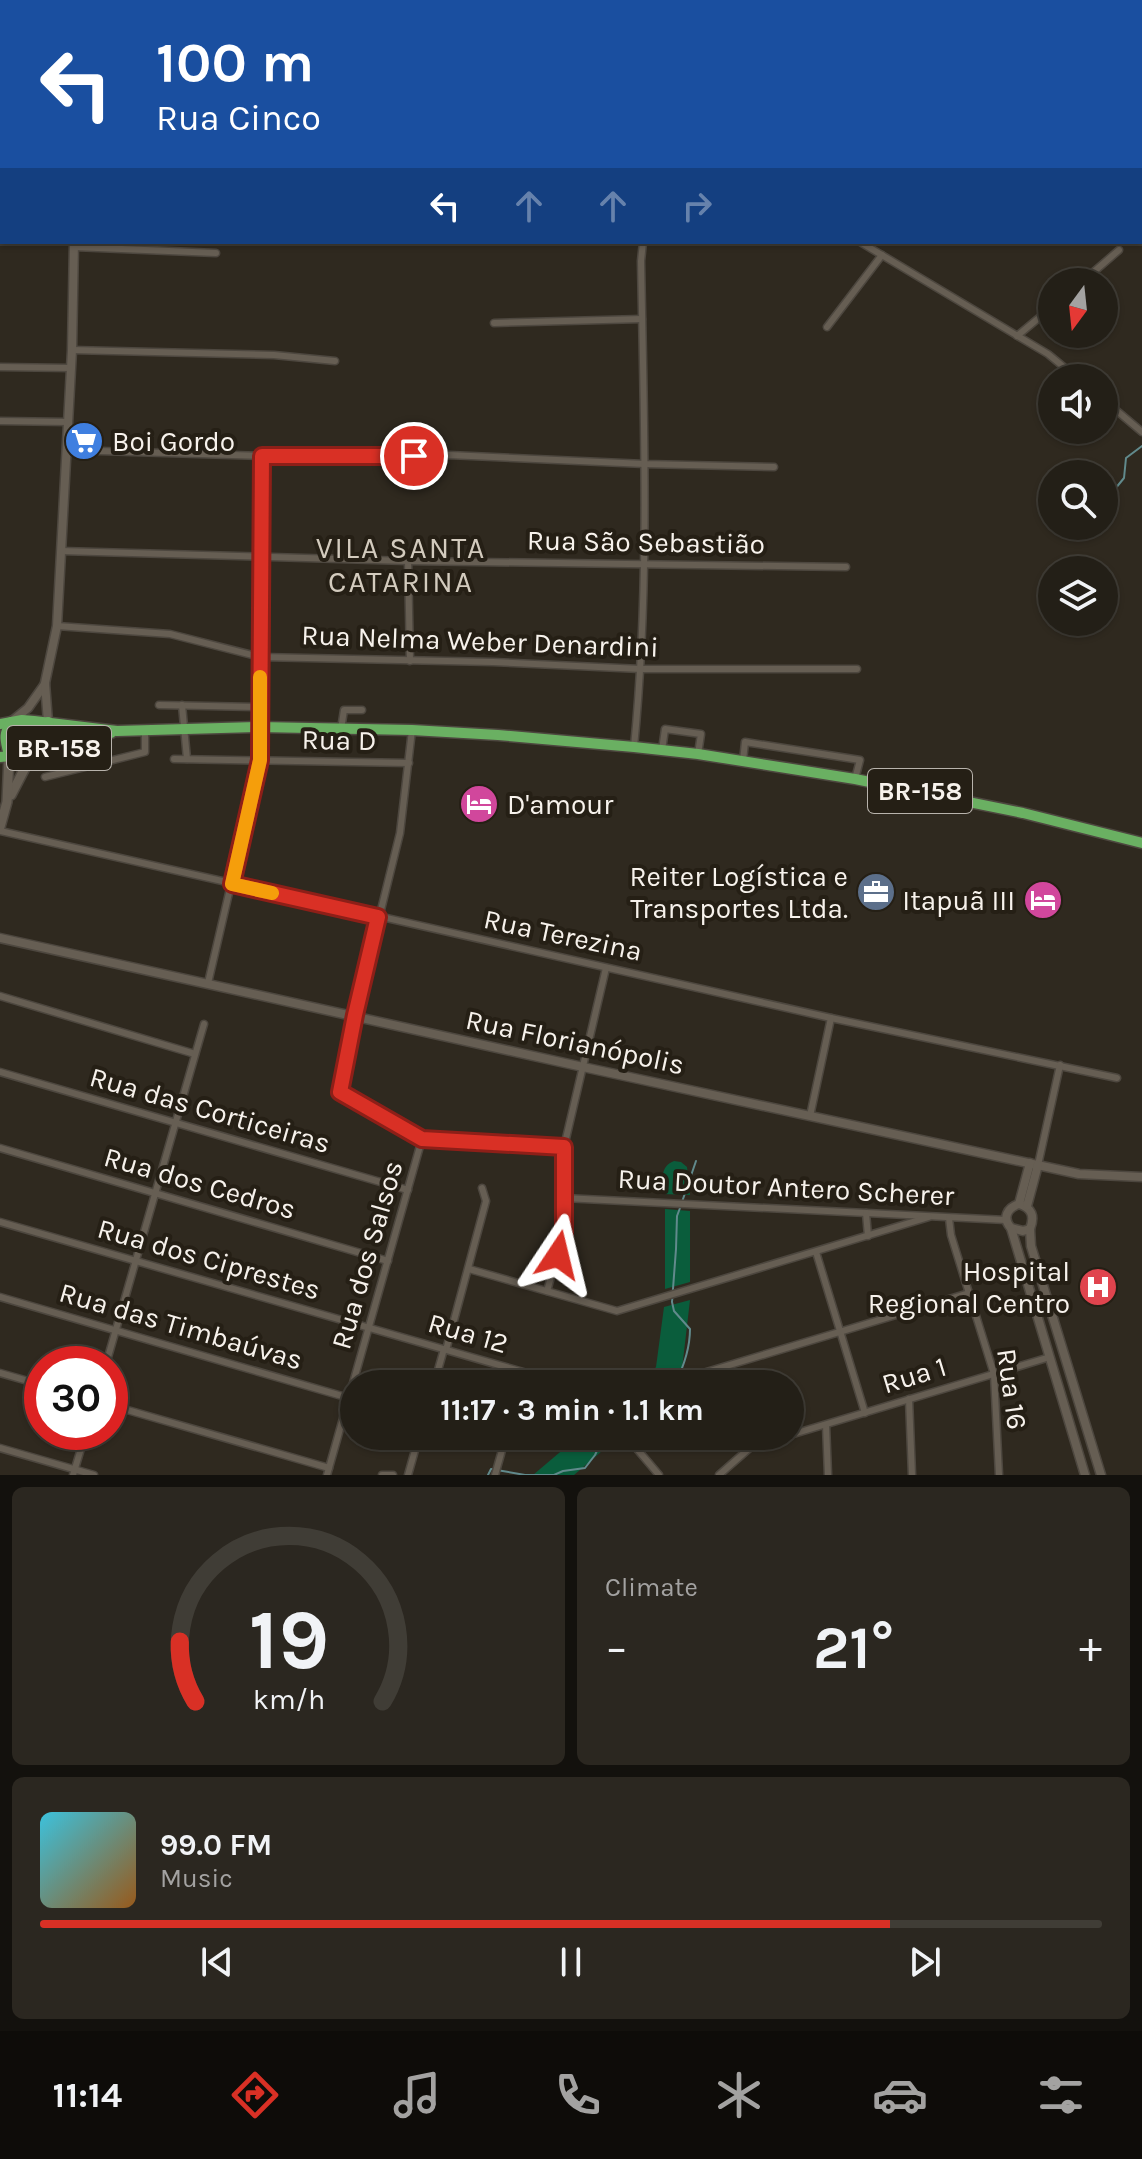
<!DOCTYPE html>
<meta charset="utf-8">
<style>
body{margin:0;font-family:Karla,sans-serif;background:#2b2720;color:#f1f3f6;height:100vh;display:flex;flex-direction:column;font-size:30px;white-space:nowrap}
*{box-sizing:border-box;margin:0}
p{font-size:26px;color:#a3a2a1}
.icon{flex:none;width:44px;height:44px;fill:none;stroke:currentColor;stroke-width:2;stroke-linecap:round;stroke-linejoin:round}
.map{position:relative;height:1475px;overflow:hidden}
.panel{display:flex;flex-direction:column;gap:12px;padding:12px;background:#13110d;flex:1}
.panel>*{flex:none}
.banner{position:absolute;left:0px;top:0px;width:1142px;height:244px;box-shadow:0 2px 6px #0004,0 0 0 2px #403d36;background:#1a4fa0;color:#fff;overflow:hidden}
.needle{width:52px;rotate:195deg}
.tools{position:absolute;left:1038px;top:268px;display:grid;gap:16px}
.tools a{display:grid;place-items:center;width:80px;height:80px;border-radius:50%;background:#231f17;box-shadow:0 2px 6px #0004,0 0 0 2px #403d36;font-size:40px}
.speed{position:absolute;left:24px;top:1346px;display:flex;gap:16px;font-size:40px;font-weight:700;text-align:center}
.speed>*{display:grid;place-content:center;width:104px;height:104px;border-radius:50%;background:#231f17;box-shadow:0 2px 6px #0004,0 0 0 2px #403d36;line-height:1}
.speed .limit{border:12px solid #d22;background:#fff;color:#111}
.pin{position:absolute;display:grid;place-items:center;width:68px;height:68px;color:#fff;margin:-34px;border:4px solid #fff;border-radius:50%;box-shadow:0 2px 8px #0007}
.me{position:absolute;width:88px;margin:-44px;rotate:10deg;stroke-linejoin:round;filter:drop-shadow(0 0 6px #0008)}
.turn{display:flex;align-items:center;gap:28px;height:168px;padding:0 24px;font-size:36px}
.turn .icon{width:104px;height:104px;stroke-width:2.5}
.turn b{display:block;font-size:56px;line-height:68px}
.lanes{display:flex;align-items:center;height:76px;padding:0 24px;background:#0003;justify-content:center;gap:40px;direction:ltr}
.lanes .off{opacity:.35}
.big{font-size:60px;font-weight:700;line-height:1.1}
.panel .tile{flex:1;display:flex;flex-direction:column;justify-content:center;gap:12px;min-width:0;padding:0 28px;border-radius:12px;background:#2b2720}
.panel .dial{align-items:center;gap:0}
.dial svg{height:208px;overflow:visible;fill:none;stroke:#403d36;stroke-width:7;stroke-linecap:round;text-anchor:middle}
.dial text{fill:#f1f3f6;stroke:none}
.song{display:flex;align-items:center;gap:24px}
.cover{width:96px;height:96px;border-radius:12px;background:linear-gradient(135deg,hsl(190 70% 55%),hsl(30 70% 35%))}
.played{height:8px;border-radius:4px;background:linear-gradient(90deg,#d93025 80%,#403d36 80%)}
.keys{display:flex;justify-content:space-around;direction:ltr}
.heat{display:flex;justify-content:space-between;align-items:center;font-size:44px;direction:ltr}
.panel .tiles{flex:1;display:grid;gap:12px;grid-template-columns:1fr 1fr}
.tile:last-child{grid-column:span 2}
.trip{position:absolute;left:340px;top:1370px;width:464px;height:80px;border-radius:40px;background:#231f17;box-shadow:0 2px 6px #0004,0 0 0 2px #403d36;font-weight:700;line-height:80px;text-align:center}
.tabs{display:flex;height:128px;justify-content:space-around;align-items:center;background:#0e0c09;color:#a3a2a1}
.tabs .icon{width:56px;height:56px}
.tabs .on{color:#d93025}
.tabs b{font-size:36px;color:#f1f3f6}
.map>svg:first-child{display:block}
.green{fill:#0a5d3c}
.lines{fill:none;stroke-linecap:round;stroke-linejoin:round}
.stream{stroke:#618a8c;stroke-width:2}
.minor-casing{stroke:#4d473f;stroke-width:9}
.tertiary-casing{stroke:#4d473f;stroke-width:11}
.secondary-casing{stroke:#4d473f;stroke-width:12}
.trunk-casing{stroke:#4d473f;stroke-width:13}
.minor{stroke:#665e53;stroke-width:6}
.tertiary{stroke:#665e53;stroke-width:8}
.secondary{stroke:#665e53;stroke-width:9}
.trunk{stroke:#6ab062;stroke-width:10}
.route-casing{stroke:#8d1f18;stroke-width:20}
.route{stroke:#d93025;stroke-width:14}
.slow{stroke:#f59e0b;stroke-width:14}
.labels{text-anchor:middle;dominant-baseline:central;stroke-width:8;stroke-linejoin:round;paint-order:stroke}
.shield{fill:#251f15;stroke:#b8b3ac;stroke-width:2}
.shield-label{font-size:26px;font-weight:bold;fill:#f7f2ec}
.poi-label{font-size:28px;fill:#f7f2ec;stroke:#251f15;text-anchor:end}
.street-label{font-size:28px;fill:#f7f2ec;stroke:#251f15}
.neighbourhood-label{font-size:30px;letter-spacing:2px;fill:#d3cbbe;stroke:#251f15}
</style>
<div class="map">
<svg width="1142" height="1475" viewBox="0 0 1142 1475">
<rect width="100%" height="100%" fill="#2f291f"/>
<g class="green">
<path d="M674 1161 681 1162 687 1167 690 1195 663 1194C663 1180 659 1167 674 1161Z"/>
<polygon points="665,1209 690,1211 690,1282 665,1289"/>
<polygon points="690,1300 682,1369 678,1382 677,1384 640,1384 656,1367 664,1307"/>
<polygon points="579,1436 614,1436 616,1439 574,1475 533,1475"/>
</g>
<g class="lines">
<g class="stream">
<polyline points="124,0 125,2"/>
<polyline points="1104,490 1115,489 1124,478 1126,458 1142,446"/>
<polyline points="682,1202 696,1161"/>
<path d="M675 1384C683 1368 690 1348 690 1329L674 1311 672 1302 676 1249 677 1216 680 1208"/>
<polyline points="488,1475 491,1469 525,1475 554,1475 563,1471 585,1468 595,1455 601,1442 610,1436"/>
</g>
<defs>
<g id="minor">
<polyline points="829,0 829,2"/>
<polyline points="724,2 725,0"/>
<polyline points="939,2 939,0"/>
<polyline points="1043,2 1044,0"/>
<polyline points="1140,75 1142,76"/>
<polyline points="860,242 1048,354 1077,378"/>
<polyline points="74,247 216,253"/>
<polyline points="1082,282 1119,250"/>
<polyline points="494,323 642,319"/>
<polyline points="827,327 882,255"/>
<polyline points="1017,336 1052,307"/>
<polyline points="72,350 274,355 335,361"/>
<polyline points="0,367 71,368"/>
<polyline points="1104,400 1142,432"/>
<polyline points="0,421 68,422"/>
<polyline points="67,450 262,456 449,455 645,464 774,467"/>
<polyline points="61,551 408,561 846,567"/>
<polyline points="408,561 410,661"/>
<polyline points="57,626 170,634 260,657 493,662 641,669 857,669"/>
<polyline points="159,705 259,707"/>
<polyline points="182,705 187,759"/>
<polyline points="341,729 344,710 362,710"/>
<polyline points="412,730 400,833 355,1015 340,1092 422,1139 564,1147"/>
<path d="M634 747C650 586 644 422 641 261L643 242"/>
<polyline points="662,750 665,729 701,734 698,754"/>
<polyline points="174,759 409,763"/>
<polyline points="743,761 745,742 860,760 855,779"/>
<polyline points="45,777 145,752 145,731"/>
<polyline points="0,831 831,1018 1117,1078"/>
<polyline points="208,983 260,760 259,727 262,456"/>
<polyline points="0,996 195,1054"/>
<polyline points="0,1072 408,1190"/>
<polyline points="810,1116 831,1018"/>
<polyline points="0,1148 388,1261"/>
<polyline points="1038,1165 1060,1065"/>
<polyline points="564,1198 1006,1220"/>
<polyline points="866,1213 868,1236"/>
<polyline points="949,1218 951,1235 994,1374 999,1475"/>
<polyline points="0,1222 565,1384"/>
<polyline points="816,1252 865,1413"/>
<polyline points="469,1269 617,1311 929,1217"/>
<polyline points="547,1291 564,1232 564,1147 606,968"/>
<polyline points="0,1297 349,1398"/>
<polyline points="446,1350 486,1201 482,1188"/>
<polyline points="106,1364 204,1024"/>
<polyline points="0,1373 42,1385"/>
<polyline points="434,1384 444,1349"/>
<polyline points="689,1384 691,1378 703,1373 969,1293"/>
<polyline points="909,1399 912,1475"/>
<polyline points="110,1405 329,1468"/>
<polyline points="826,1425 828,1475"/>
<polyline points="790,1435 1050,1357"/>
<polyline points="626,1436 659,1475"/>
<polyline points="0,1448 94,1475"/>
<polyline points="73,1475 86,1432"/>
<polyline points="327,1475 422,1139"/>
<polyline points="382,1475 393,1475"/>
<polyline points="408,1475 419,1436"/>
<polyline points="495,1475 506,1436"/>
<polyline points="719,1475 752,1446 788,1436"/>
</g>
<g id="tertiary">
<polyline points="42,0 43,2"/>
<polyline points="0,74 2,73"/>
<polyline points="12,721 28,708 45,684"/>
<polyline points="48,722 45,683 57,626 72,350 74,242"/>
<polyline points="0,938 583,1067 1079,1174 1142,1177"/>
<path d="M1019 1204C1032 1208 1035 1216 1030 1229L1023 1231 1011 1228C1002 1218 1007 1208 1019 1204L1030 1163"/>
<polyline points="1027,1206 1038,1165"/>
<polyline points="1011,1228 1085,1475"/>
<polyline points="1030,1229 1031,1246 1101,1475"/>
</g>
<g id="secondary">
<polyline points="11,795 27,764 42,754"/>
<polyline points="0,827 7,802 9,756"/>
</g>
<g id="trunk">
<polyline points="0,724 22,720 34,721 117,731 259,727 412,730 498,735 634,747 698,754 855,779 1023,813 1142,843"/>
<polyline points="42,753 49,741 48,722"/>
<path d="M9 756C6 740 2 737 11 722"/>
<polyline points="0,757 42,753 111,733"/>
</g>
</defs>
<use href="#minor" class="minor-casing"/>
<use href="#tertiary" class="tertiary-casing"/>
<use href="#secondary" class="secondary-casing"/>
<use href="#trunk" class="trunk-casing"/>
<use href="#minor" class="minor"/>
<use href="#tertiary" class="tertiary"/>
<use href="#secondary" class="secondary"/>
<use href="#trunk" class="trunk"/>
</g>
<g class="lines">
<defs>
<polyline id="route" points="414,456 262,456 260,760 232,884 378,917 355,1015 340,1092 422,1139 564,1147 564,1232 558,1255"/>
</defs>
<use href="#route" class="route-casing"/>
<use href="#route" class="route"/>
<polyline class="slow" points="260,677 260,760 232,884 272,893"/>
</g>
<defs>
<symbol id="supermarket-disc" viewBox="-11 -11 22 22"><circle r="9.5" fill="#3f7fe0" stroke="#251f15"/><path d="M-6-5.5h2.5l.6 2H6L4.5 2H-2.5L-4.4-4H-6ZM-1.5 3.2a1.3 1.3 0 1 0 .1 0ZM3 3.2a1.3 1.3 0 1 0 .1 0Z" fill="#fff"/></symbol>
<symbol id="hotel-disc" viewBox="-11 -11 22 22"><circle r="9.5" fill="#d1479c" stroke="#251f15"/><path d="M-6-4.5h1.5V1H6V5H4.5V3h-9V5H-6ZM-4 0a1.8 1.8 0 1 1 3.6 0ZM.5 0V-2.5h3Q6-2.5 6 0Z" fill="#fff"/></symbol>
<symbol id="office-disc" viewBox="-11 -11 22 22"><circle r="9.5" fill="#5c6f8a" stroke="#251f15"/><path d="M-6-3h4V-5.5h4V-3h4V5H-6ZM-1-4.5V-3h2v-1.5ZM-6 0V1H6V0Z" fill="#fff"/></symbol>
<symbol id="hospital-disc" viewBox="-11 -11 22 22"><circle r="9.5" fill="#e0444e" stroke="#251f15"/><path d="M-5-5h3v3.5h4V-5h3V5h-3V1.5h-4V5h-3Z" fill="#fff"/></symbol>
</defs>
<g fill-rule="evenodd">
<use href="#supermarket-disc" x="62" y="419" width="44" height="44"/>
<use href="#hotel-disc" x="457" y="782" width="44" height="44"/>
<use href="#office-disc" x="854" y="870" width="44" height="44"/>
<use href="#hotel-disc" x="1021" y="878" width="44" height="44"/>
<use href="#hospital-disc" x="1076" y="1265" width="44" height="44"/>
</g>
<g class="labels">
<g class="shield">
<rect x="7" y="726" width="104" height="44" rx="6"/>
<rect x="868" y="769" width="104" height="44" rx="6"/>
</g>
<g class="shield-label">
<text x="59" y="748">BR-158</text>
<text x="920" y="791">BR-158</text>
</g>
<g class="poi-label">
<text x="112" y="441" text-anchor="start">Boi Gordo</text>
<text x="507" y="804" text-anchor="start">D'amour</text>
<text x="848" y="876">Reiter Logística e<tspan x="848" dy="32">Transportes Ltda.</tspan></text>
<text x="1015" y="900">Itapuã III</text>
<text x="1070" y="1271">Hospital<tspan x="1070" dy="32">Regional Centro</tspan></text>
</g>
<g class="street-label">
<text transform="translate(646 542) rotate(1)">Rua São Sebastião</text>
<text transform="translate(480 641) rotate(2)">Rua Nelma Weber Denardini</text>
<text transform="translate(339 740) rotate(1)">Rua D</text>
<text transform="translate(563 935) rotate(12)">Rua Terezina</text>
<text transform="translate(575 1042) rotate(12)">Rua Florianópolis</text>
<text transform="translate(210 1110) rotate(16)">Rua das Corticeiras</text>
<text transform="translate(200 1183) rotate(16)">Rua dos Cedros</text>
<text transform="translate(786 1187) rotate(3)">Rua Doutor Antero Scherer</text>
<text transform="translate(367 1255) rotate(-74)">Rua dos Salsos</text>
<text transform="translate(209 1259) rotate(16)">Rua dos Ciprestes</text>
<text transform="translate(181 1326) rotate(16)">Rua das Timbaúvas</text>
<text transform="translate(468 1333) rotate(16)">Rua 12</text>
<text transform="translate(914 1375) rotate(-17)">Rua 1</text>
<text transform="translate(1012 1389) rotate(82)">Rua 16</text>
</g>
<g class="neighbourhood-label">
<text x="401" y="548">VILA SANTA<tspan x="401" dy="34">CATARINA</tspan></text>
</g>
</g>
</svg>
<div class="tools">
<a><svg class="needle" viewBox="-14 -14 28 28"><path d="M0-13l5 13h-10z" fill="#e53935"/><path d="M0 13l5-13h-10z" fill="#a3a2a1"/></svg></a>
<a><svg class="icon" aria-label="sound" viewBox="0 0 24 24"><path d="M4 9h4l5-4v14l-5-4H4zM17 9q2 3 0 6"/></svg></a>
<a><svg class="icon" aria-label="search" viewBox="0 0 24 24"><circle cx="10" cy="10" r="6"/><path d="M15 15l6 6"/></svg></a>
<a><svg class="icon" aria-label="layers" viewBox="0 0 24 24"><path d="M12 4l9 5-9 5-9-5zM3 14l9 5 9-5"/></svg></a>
</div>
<div class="speed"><div class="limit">30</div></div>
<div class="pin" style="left:414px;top:456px;background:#d93025"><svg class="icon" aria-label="arrive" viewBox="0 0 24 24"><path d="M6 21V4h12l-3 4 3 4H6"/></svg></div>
<svg class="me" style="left:558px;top:1255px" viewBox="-20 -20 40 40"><path d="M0-17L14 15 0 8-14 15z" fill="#d93025" stroke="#fff" stroke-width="4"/></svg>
<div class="trip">11:17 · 3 min · 1.1 km</div>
<div class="banner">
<div class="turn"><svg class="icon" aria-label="left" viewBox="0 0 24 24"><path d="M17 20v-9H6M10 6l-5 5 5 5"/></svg><div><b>100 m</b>Rua Cinco</div></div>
<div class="lanes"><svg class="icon" aria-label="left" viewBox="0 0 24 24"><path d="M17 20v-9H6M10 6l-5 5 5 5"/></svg><svg class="icon off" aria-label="ahead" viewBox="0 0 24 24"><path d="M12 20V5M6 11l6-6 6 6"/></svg><svg class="icon off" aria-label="ahead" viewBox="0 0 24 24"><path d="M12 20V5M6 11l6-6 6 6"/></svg><svg class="icon off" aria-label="right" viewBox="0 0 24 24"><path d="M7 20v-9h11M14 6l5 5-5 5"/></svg></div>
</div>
</div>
<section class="panel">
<div class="tiles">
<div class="tile dial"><svg viewBox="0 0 100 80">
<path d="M14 69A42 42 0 1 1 86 69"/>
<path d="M14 69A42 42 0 0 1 8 46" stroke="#d93025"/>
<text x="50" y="56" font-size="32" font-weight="700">19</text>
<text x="50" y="72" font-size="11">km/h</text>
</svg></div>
<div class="tile"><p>Climate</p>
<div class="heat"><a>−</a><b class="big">21°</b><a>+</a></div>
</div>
<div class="tile">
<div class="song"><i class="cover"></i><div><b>99.0 FM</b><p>Music</p></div></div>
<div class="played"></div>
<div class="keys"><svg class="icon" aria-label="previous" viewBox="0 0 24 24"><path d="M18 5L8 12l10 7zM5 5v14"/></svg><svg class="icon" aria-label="pause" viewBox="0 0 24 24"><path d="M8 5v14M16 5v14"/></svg><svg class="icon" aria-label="next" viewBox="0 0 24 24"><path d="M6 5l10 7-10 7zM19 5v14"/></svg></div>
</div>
</div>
</section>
<nav class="tabs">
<b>11:14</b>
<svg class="icon on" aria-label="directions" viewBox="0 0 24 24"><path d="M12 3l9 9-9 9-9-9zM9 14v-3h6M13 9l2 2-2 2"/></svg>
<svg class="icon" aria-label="music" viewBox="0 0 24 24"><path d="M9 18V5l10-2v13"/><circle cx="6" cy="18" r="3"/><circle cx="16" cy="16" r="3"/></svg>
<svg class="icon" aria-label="phone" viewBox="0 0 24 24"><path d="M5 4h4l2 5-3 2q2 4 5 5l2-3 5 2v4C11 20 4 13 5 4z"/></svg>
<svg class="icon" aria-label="climate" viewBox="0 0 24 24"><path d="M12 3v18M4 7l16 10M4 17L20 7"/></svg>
<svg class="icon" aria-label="car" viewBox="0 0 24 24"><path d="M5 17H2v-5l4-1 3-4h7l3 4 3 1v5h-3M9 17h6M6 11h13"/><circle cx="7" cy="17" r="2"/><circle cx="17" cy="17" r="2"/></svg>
<svg class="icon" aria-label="filters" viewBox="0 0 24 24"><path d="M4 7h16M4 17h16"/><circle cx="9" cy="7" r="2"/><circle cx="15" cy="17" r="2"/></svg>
</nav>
